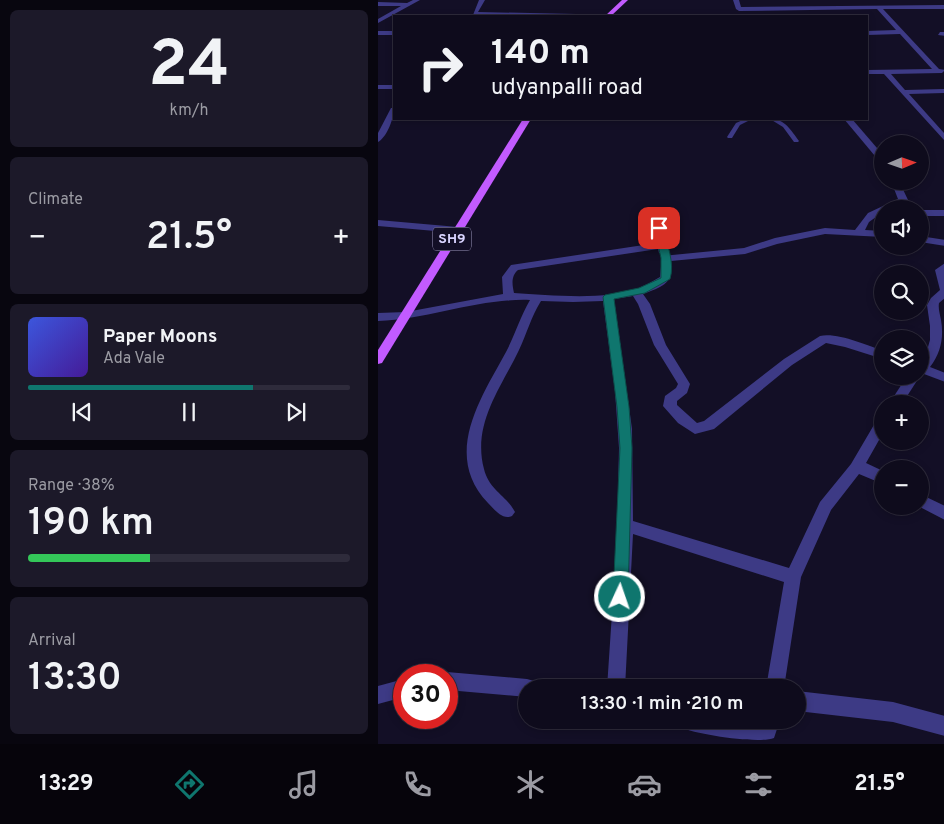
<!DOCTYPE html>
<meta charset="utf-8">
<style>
body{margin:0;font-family:Overpass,sans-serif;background:#1c1929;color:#f1f3f6;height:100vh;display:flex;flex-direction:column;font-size:19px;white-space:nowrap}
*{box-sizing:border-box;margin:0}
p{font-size:16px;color:#9b9ba3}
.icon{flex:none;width:28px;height:28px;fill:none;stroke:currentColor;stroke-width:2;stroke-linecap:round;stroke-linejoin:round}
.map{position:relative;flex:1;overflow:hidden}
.panel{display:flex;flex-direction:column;gap:10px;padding:10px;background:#08060f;width:378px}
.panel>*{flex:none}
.banner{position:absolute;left:15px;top:15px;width:475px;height:105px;border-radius:0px;box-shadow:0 2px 8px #0003,0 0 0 1px #2e2b3b;background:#0e0b1c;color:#f1f3f6;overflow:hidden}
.needle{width:32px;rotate:88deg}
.tools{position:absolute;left:496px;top:135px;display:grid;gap:10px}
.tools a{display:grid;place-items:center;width:55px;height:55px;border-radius:50%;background:#0e0b1c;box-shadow:0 2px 8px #0003,0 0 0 1px #2e2b3b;font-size:25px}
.speed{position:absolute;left:15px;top:664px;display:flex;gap:10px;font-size:25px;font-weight:700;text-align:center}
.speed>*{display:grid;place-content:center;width:65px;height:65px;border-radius:50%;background:#0e0b1c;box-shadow:0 2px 8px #0003,0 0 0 1px #2e2b3b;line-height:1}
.speed .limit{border:8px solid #d22;background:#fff;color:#111}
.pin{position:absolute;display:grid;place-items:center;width:42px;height:42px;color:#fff;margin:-21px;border-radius:10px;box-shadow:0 2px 8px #0006}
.me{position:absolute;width:55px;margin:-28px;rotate:3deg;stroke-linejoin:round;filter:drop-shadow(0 0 4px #0008)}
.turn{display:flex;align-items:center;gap:18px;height:105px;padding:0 15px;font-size:22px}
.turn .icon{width:65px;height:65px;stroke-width:2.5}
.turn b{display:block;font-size:35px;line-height:42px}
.big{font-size:38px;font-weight:600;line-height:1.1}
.panel .card{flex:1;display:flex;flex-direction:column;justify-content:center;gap:8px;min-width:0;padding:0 18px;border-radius:8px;background:#1c1929}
.panel .dial{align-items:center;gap:0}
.dial b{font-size:65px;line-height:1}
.song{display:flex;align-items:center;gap:15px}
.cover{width:60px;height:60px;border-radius:8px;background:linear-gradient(135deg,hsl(230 70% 55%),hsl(260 70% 35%))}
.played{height:5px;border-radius:2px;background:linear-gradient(90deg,#0f766e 70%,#2e2b3b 70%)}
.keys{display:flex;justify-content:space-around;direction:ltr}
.heat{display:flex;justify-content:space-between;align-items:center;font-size:28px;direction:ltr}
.charge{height:8px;border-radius:4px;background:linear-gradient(90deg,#34c759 38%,#2e2b3b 0)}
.trip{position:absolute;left:140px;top:679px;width:288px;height:50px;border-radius:25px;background:#0e0b1c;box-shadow:0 2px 8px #0003,0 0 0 1px #2e2b3b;font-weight:600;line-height:50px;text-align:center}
.menu{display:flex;height:80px;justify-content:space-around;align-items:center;background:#06040b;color:#9b9ba3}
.menu .icon{width:35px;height:35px}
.menu .on{color:#0f766e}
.menu b{font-size:22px;color:#f1f3f6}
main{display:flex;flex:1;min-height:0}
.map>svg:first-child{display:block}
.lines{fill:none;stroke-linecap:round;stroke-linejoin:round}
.lane{fill:#3d3a85;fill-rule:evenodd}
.street{fill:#3d3a85;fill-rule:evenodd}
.primary{fill:#c25bff;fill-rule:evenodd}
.route{fill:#0f766e;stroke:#0a4d48}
.labels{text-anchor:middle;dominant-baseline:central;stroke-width:4;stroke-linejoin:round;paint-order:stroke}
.shield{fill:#130f26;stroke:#9e99be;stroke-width:1}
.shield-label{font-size:14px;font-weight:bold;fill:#d9d4ff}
</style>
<main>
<section class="panel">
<div class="card dial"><b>24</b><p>km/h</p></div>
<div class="card"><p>Climate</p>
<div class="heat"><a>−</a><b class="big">21.5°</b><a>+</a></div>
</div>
<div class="card">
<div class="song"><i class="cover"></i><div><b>Paper Moons</b><p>Ada Vale</p></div></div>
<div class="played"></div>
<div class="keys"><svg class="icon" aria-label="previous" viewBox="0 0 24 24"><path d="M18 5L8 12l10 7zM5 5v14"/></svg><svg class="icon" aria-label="pause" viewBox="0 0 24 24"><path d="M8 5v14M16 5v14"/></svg><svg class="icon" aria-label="next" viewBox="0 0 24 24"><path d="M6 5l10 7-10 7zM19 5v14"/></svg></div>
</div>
<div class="card"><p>Range · 38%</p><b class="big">190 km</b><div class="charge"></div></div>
<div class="card"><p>Arrival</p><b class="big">13:30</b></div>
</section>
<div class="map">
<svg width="567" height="744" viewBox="0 0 567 744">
<rect width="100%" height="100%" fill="#130f26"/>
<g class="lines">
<g class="lane">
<polygon points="367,119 374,119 362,125 354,138 350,138 349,137 358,123"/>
<path d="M392 119C406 118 413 130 421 141L420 142H416L405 127Z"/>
</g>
<g class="street">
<polygon points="35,0 42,0 0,23 0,19 23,6 0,6 0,2 29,3"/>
<polygon points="101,0 107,0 100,12 198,14 201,16 95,15"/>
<polygon points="355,0 361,0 363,7 567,5 567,9 505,9 561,69 567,70 564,73 513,74 527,90 567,89 567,93 531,94 567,134 567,141 506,74 489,74 489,70 554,69 522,34 489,35 489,31 518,30 499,9 361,11 358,9"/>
<rect x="0" y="31" width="16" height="4"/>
<polygon points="562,32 567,32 567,36 560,35"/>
<rect x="0" y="85" width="16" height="4"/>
<path d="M13 108H16C16 118 9 137 0 142V133Z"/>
<polygon points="466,119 474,119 505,155 505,162 502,162"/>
<path d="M513 181H521L530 200 512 209H505V212L491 222 487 230 505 231V237L447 234 399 244 367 254 293 261C295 284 286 286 265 294L272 304 288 345 312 384 309 393 299 401V405L319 423 326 421 406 359 442 336C458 332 489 345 505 351V359L467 347 448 343 414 365 336 429 317 434 300 423 285 406 287 396 298 388 300 384 276 345 260 304 255 296 236 299 254 429 255 521 411 568 442 502 473 464 500 418 505 416V433L488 463 505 471V484L481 474 453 510 423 577 406 688H388L406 582 255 534 247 688H229L239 538 241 448 237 391 225 301 195 302 163 301C153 317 149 333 141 350 123 388 94 424 106 469 111 490 128 495 137 512L134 516C124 520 117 510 110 503 64 455 103 398 128 352 137 335 142 317 152 300 102 298 52 319 0 321V313L28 312 125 294 124 277 133 265 279 243 273 212 278 209 281 210 290 251 289 253H281L280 249 140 270C133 276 134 284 136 293 172 295 227 301 261 288 268 285 275 281 282 277L284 256 366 248 397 238 447 228 477 230 490 213 520 199Z"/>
<rect x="542" y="210" width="25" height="6"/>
<polygon points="0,220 80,227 85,230 80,233 0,226"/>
<polygon points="542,236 567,240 567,246 542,242"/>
<path d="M567 263V298L561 303C560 309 562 314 563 320 566 337 563 353 552 367L567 373V382L546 374 542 375V363L548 354 552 340V326L549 305 553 298 562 290 557 270Z"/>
<polygon points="529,376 542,376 524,404 511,404"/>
<polygon points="542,494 567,506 567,520 540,506 542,506"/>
<polygon points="69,672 149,679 156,681 158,688 149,688 149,697 69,690 69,675 62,675"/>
<polygon points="26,679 26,697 0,704 0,686"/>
<polygon points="419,691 515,702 567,716 567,736 515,722 419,711"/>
<path d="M298 720H342L380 726 382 720H402L396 738C380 744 321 735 301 727Z"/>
</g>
<g class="primary">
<polygon points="244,0 250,0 233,16 227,16"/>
<polygon points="145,119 153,119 4,363 0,364 0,350"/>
</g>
</g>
<path class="route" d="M281 226 285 228C289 244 297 263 292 279L267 293 236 299 251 407 254 448 250 597 248 602 242 604 237 602 235 597 242 448 239 407 225 297 227 295 261 288 283 278V258L276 228Z"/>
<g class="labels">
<rect class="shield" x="55" y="227.5" width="38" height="23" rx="4"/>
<g class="shield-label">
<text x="74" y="239">SH9</text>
</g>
</g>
</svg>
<div class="tools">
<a><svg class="needle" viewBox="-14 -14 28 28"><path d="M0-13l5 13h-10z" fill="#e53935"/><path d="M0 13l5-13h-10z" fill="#9b9ba3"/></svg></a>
<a><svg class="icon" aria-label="sound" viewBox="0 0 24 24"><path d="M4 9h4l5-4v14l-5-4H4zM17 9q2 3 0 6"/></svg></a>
<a><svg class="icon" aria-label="search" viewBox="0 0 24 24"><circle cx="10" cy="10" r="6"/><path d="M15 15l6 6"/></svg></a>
<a><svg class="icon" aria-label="layers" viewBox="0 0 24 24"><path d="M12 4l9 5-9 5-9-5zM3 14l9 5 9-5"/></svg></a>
<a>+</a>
<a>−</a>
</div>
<div class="speed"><div class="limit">30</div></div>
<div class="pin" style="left:281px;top:228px;background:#d93025"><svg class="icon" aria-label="arrive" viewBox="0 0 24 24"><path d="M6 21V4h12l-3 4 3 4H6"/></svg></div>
<svg class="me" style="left:242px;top:597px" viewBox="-20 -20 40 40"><circle r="17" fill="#0f766e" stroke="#fff" stroke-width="3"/><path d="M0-11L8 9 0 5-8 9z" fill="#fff"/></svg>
<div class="trip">13:30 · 1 min · 210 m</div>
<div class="banner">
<div class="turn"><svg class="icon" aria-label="right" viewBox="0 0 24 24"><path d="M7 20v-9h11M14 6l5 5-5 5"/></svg><div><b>140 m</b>udyanpalli road</div></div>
</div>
</div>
</main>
<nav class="menu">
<b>13:29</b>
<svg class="icon on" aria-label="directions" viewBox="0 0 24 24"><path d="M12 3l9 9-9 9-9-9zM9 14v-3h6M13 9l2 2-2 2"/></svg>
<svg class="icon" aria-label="music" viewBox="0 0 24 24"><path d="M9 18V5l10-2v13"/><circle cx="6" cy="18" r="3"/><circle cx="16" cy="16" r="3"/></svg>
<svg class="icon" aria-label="phone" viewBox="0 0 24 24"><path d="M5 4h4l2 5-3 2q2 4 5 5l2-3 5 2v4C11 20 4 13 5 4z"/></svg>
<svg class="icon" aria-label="climate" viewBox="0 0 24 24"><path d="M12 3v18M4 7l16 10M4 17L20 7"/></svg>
<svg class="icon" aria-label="car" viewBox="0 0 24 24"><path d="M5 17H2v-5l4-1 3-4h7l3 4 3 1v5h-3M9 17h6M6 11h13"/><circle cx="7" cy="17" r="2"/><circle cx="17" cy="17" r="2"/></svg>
<svg class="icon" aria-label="filters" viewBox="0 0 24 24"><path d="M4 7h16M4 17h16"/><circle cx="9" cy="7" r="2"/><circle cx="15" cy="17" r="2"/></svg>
<b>21.5°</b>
</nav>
